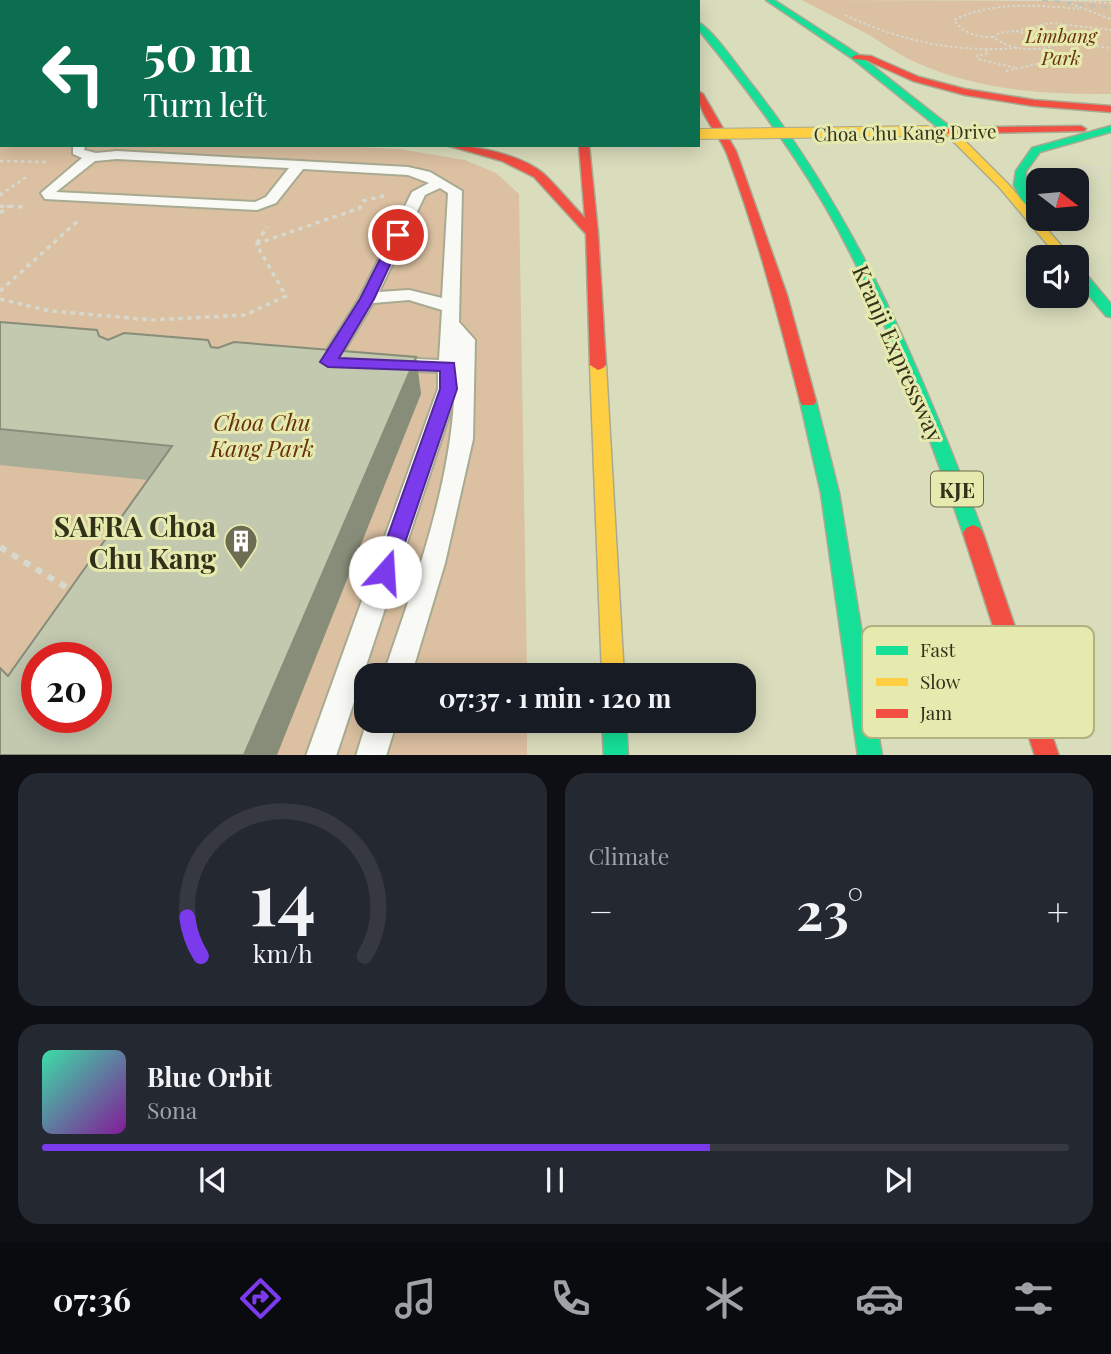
<!DOCTYPE html>
<meta charset="utf-8">
<style>
body{margin:0;font-family:"Playfair Display",serif;background:#242831;color:#f1f3f6;height:100vh;display:flex;flex-direction:column;font-size:26px;white-space:nowrap}
*{box-sizing:border-box;margin:0}
p{font-size:23px;color:#9ea1a6}
.icon{flex:none;width:38px;height:38px;fill:none;stroke:currentColor;stroke-width:2;stroke-linecap:round;stroke-linejoin:round}
.map{position:relative;height:755px;overflow:hidden}
.drawer{display:flex;flex-direction:column;gap:18px;padding:18px;background:#0d0f14;flex:1}
.drawer>*{flex:none}
.guide{position:absolute;left:0px;top:0px;width:700px;height:147px;box-shadow:0 4px 18px #0003;background:#0b6e4f;color:#fff;overflow:hidden}
.needle{width:46px;rotate:106deg}
.fabs{position:absolute;left:1026px;top:168px;display:grid;gap:14px}
.fabs a{display:grid;place-items:center;width:63px;height:63px;border-radius:14px;background:#171b24;box-shadow:0 4px 18px #0003;font-size:35px}
.speed{position:absolute;left:21px;top:642px;display:flex;gap:14px;font-size:35px;font-weight:700;text-align:center}
.speed>*{display:grid;place-content:center;width:91px;height:91px;border-radius:50%;background:#171b24;box-shadow:0 4px 18px #0003;line-height:1}
.speed .limit{border:10px solid #d22;background:#fff;color:#111}
.pin{position:absolute;display:grid;place-items:center;width:60px;height:60px;color:#fff;margin:-30px;border:4px solid #fff;border-radius:50%;box-shadow:0 2px 7px #0007}
.me{position:absolute;width:77px;margin:-38px;rotate:19deg;stroke-linejoin:round;filter:drop-shadow(0 0 5px #0008)}
.turn{display:flex;align-items:center;gap:24px;height:147px;padding:0 28px;font-size:32px}
.turn .icon{width:91px;height:91px;stroke-width:2.5}
.turn b{display:block;font-size:49px;line-height:60px}
.big{font-size:52px;font-weight:700;line-height:1.1}
.drawer .card{flex:1;display:flex;flex-direction:column;justify-content:center;gap:10px;min-width:0;padding:0 24px;border-radius:21px;background:#242831}
.drawer .dial{align-items:center;gap:0}
.dial svg{height:182px;overflow:visible;fill:none;stroke:#363941;stroke-width:7;stroke-linecap:round;text-anchor:middle}
.dial text{fill:#f1f3f6;stroke:none}
.song{display:flex;align-items:center;gap:21px}
.cover{width:84px;height:84px;border-radius:10px;background:linear-gradient(135deg,hsl(160 70% 55%),hsl(290 70% 35%))}
.played{height:7px;border-radius:4px;background:linear-gradient(90deg,#7c3aed 65%,#363941 65%)}
.keys{display:flex;justify-content:space-around;direction:ltr}
.heat{display:flex;justify-content:space-between;align-items:center;font-size:38px;direction:ltr}
.drawer .tiles{flex:1;display:grid;gap:18px;grid-template-columns:1fr 1fr}
.card:last-child{grid-column:span 2}
.trip{position:absolute;left:354px;top:663px;width:402px;height:70px;border-radius:21px;background:#171b24;box-shadow:0 4px 18px #0003;font-weight:700;line-height:70px;text-align:center}
.tabs{display:flex;height:112px;justify-content:space-around;align-items:center;background:#090b0e;color:#9ea1a6}
.tabs .icon{width:49px;height:49px}
.tabs .selected{color:#7c3aed}
.tabs b{font-size:32px;color:#f1f3f6}
.map>svg:first-child{display:block}
.green{fill:#dbc0a1;fill-rule:evenodd}
.lines{fill:none;stroke-linecap:round;stroke-linejoin:round}
.lane-casing{stroke:#a8aa91;stroke-width:4}
.fast-casing{stroke:#a8aa91;stroke-width:3}
.slow-casing{stroke:#a8aa91;stroke-width:3}
.jam-casing{stroke:#a8aa91;stroke-width:3}
.path-far3{stroke:#d7d8ce;stroke-width:2;stroke-dasharray:2.5 2.5;stroke-linecap:butt}
.path-far2{stroke:#d7d8ce;stroke-width:2.5;stroke-dasharray:3.5 3.5;stroke-linecap:butt}
.path-far1{stroke:#d7d8ce;stroke-width:3.5;stroke-dasharray:4.5 4.5;stroke-linecap:butt}
.path{stroke:#d7d8ce;stroke-width:6;stroke-dasharray:7 7;stroke-linecap:butt}
.lane{fill:#f9faf5;fill-rule:evenodd}
.fast{fill:#16e098;fill-rule:evenodd}
.slow{fill:#ffcf43;fill-rule:evenodd}
.jam{fill:#f24e42;fill-rule:evenodd}
.rail{stroke:#c0c1b8;stroke-width:2.5;stroke-dasharray:6 6;stroke-linecap:butt}
.slow-bridge-casing{stroke:#a8aa91;stroke-width:12;stroke-linecap:butt}
.path-bridge{stroke:#d7d8ce;stroke-width:2.5;stroke-dasharray:3.5 3.5;stroke-linecap:butt}
.slow-bridge{stroke:#ffcf43;stroke-width:10}
.wall{fill:#a7ad96}
.shaded-wall{fill:#888d7a}
.building{fill:#c2c9af;stroke:#888d7a;stroke-width:2;fill-rule:evenodd}
.route{fill:#7c3aed;stroke:#51269a;stroke-width:2}
.labels{text-anchor:middle;dominant-baseline:central;stroke-width:6;stroke-linejoin:round;paint-order:stroke}
.far-park-label{font-size:19px;font-style:italic;fill:#68320c;stroke:#e7eaae}
.far-street-label{font-size:19px;fill:#31311a;stroke:#e7eaae}
.shield{fill:#e7eaae;stroke:#686846;stroke-width:2}
.shield-label{font-size:21px;font-weight:bold;fill:#31311a}
.street-label{font-size:23px;fill:#31311a;stroke:#e7eaae}
.park-label{font-size:23px;font-style:italic;fill:#68320c;stroke:#e7eaae}
.near-poi-label{font-size:28px;font-weight:bold;fill:#31311a;stroke:#e7eaae;text-anchor:end}
.key{fill:#e7eaae;stroke:#b0b282;stroke-width:2}
.key-label{font-size:19px;fill:#31311a}
</style>
<div class="map">
<svg width="1111" height="756" viewBox="0 0 1111 756">
<rect width="100%" height="100%" fill="#daddbc"/>
<g class="green">
<path d="M802 0 1111 1V94C1044 95 977 90 915 62 899 55 884 44 869 35 847 23 824 12 802 0Z"/>
<path d="M0 131 2 145H319L399 149 465 160 496 173 519 194 527 675 366 676V721H527V755L0 756ZM37 658H96V718H37Z"/>
</g>
<g class="lines">
<defs>
<g id="lane">
<path d="M73 145H85L84 150 96 153 117 151 408 167 430 172 462 191 459 322 475 340 473 439 445 563 411 676H383C413 587 448 495 454 401L336 756H306L438 389V372L390 370 381 364 390 358 439 360 442 310 409 300 373 303 335 366H321L319 362 359 299 412 192 429 183 408 175 303 169 276 203 257 210 45 199 41 193 82 158 73 154ZM117 159 289 168 266 197 255 202 56 192 95 161ZM440 188 448 193 442 298 409 290 379 292 425 195Z"/>
<polygon points="367,721 397,721 386,756 356,756"/>
</g>
<g id="fast">
<polygon points="526,0 532,0 533,2 526,2"/>
<polygon points="766,0 774,0 859,55 953,129 953,133 945,133 853,59"/>
<path d="M698 22C717 34 738 68 753 86 860 222 922 373 983 533L980 538 973 541 966 538 963 533C924 421 884 309 825 206 788 143 744 85 698 29Z"/>
<rect x="0" y="116" width="2" height="6"/>
<polygon points="1111,126 1111,132 1040,152 1026,171 1026,185 1038,210 1038,217 1030,217 1014,185 1016,171 1032,148"/>
<polygon points="1076,267 1081,268 1111,304 1111,317 1106,316 1076,280"/>
<polygon points="808,396 816,401 839,493 882,756 858,756 821,493 800,401"/>
<polygon points="602,721 626,721 628,756 604,756"/>
</g>
<g id="slow">
<polygon points="630,0 637,0 638,2 631,2"/>
<polygon points="670,0 677,0 678,2 671,2"/>
<polygon points="945,129 953,129 1008,184 1071,257 1058,257 1000,188 945,133"/>
<polygon points="598,360 606,365 624,676 602,676 590,365"/>
</g>
<g id="jam">
<polygon points="856,55 871,56 919,77 965,89 1034,100 1111,106 1111,112 1034,106 965,95 913,81 866,60 853,59 852,57"/>
<path d="M698 91 703 94 736 151 787 295 816 401 814 405H802L800 401C779 318 757 234 727 154 719 133 698 115 698 91Z"/>
<polygon points="1081,126 1086,129 1084,131 929,134 924,131 929,128"/>
<path d="M446 145C474 145 522 155 544 174 558 187 571 204 585 218L579 145H589L598 233 606 365 603 368 598 370 590 365 586 234 534 177 502 161Z"/>
<polygon points="973,525 980,528 983,533 1059,756 1035,756 963,533 966,528"/>
</g>
</defs>
<use href="#lane" class="lane-casing"/>
<use href="#fast" class="fast-casing"/>
<use href="#slow" class="slow-casing"/>
<use href="#jam" class="jam-casing"/>
<g class="path-far3">
<polyline points="1006,0 1042,0"/>
<polyline points="1061,0 1111,19"/>
<polyline points="1064,0 1111,3"/>
<path d="M845 15C900 41 956 53 1017 48"/>
<polyline points="1016,31 1050,23 1111,30"/>
<path d="M1016 31 1052 41 1053 46C1033 52 1010 50 993 37L1000 33Z"/>
<path d="M993 37C977 37 964 34 954 20 993 1 1037 5 1079 9"/>
<polyline points="1052,41 1111,48"/>
<polyline points="986,49 988,53 977,56 978,59 1016,68"/>
<polyline points="1006,71 1045,62 1049,52 1047,48"/>
</g>
<g class="path-far2">
<polyline points="614,149 634,149"/>
<polyline points="0,161 49,162"/>
<polyline points="1079,165 1111,185"/>
<polyline points="1085,167 1111,169"/>
<polyline points="0,195 28,176"/>
</g>
<g class="path-far1">
<polyline points="0,195 2,194"/>
<polyline points="0,206 27,207"/>
<polyline points="0,213 9,206"/>
<polyline points="257,243 267,227"/>
<polyline points="256,244 360,208 363,201 387,195"/>
<polyline points="0,291 80,219"/>
<polyline points="0,299 50,311 153,320 245,315 286,296 256,244"/>
</g>
<polyline class="path" points="0,547 74,592"/>
<use href="#lane" class="lane"/>
<use href="#fast" class="fast"/>
<use href="#slow" class="slow"/>
<use href="#jam" class="jam"/>
<polyline class="rail" points="1042,0 1111,8"/>
<defs>
<polyline id="slow-bridge" points="698,134 929,131"/>
</defs>
<use href="#slow-bridge" class="slow-bridge-casing"/>
<polyline class="path-bridge" points="634,149 672,148"/>
<use href="#slow-bridge" class="slow-bridge"/>
</g>
<g class="wall">
<polygon points="368,0 450,0 454,2 371,2"/>
<polygon points="0,322 97,330 100,337 108,340 211,347 218,348 416,357 421,394 8,676 148,480 0,465"/>
</g>
<g class="shaded-wall">
<polygon points="1,24 2,61 0,61 0,25"/>
<polygon points="416,357 421,394 277,755 244,755"/>
</g>
<g class="building">
<polygon points="0,0 231,0 236,2 2,2 2,26 0,25"/>
<polygon points="394,0 450,0 454,2 397,2"/>
<path d="M0 322 97 330 99 336 108 340 124 333 208 340 211 347 218 348 234 342 416 357 244 755H0V668L8 676 172 446 0 429ZM37 658H96V718H37Z"/>
</g>
<polygon class="route" points="398,231 404,235 374,299 339,358 454,363 457,389 395,572 392,578 385,581 378,578 375,572 440,389 440,371 328,367 320,362 360,299 392,235"/>
<defs>
<symbol id="building-pin" viewBox="-11 -11 22 30"><path d="M0 17L-7.5 6A9.5 9.5 0 1 1 7.5 6Z" fill="#6c6d53" stroke="#e7eaae"/><path d="M-4-6H4V6H1V3H-1V6H-4ZM-2.5-4.3h1.7v1.8h-1.7ZM.8-4.3h1.7v1.8H.8ZM-2.5-1h1.7V.8h-1.7ZM.8-1h1.7V.8H.8Z" fill="#fff"/></symbol>
</defs>
<g fill-rule="evenodd">
<use href="#building-pin" x="222" y="522" width="38" height="52"/>
</g>
<g class="labels">
<g class="far-park-label">
<text x="1061" y="35">Limbang<tspan x="1061" dy="22">Park</tspan></text>
</g>
<g class="far-street-label">
<text transform="translate(905 132) rotate(-1)">Choa Chu Kang Drive</text>
</g>
<rect class="shield" x="931" y="471.5" width="52" height="35" rx="5"/>
<g class="shield-label">
<text x="957" y="489">KJE</text>
</g>
<g class="street-label">
<text transform="translate(899 353) rotate(66)">Kranji Expressway</text>
</g>
<g class="park-label">
<text x="262" y="421">Choa Chu<tspan x="262" dy="26">Kang Park</tspan></text>
</g>
<g class="near-poi-label">
<text x="216" y="525">SAFRA Choa<tspan x="216" dy="32">Chu Kang</tspan></text>
</g>
</g>
<rect x="862" y="626" width="232" height="112" rx="10" class="key"/>
<rect x="876" y="646" width="32" height="9" fill="#16e098"/>
<rect x="876" y="678" width="32" height="8" fill="#ffcf43"/>
<rect x="876" y="709" width="32" height="9" fill="#f24e42"/>
<g class="key-label">
<text x="920" y="657">Fast</text>
<text x="920" y="689">Slow</text>
<text x="920" y="720">Jam</text>
</g>
</svg>
<div class="fabs">
<a><svg class="needle" viewBox="-14 -14 28 28"><path d="M0-13l5 13h-10z" fill="#e53935"/><path d="M0 13l5-13h-10z" fill="#9ea1a6"/></svg></a>
<a><svg class="icon" aria-label="sound" viewBox="0 0 24 24"><path d="M4 9h4l5-4v14l-5-4H4zM17 9q2 3 0 6"/></svg></a>
</div>
<div class="speed"><div class="limit">20</div></div>
<div class="pin" style="left:398px;top:235px;background:#d93025"><svg class="icon" aria-label="arrive" viewBox="0 0 24 24"><path d="M6 21V4h12l-3 4 3 4H6"/></svg></div>
<svg class="me" style="left:385px;top:572px" viewBox="-20 -20 40 40"><circle r="19" fill="#fff"/><path d="M0-13L10 11 0 6-10 11z" fill="#7c3aed"/></svg>
<div class="trip">07:37 · 1 min · 120 m</div>
<div class="guide">
<div class="turn"><svg class="icon" aria-label="left" viewBox="0 0 24 24"><path d="M17 20v-9H6M10 6l-5 5 5 5"/></svg><div><b>50 m</b>Turn left</div></div>
</div>
</div>
<section class="drawer">
<div class="tiles">
<div class="card dial"><svg viewBox="0 0 100 80">
<path d="M14 69A42 42 0 1 1 86 69"/>
<path d="M14 69A42 42 0 0 1 8 52" stroke="#7c3aed"/>
<text x="50" y="56" font-size="32" font-weight="700">14</text>
<text x="50" y="72" font-size="11">km/h</text>
</svg></div>
<div class="card"><p>Climate</p>
<div class="heat"><a>−</a><b class="big">23°</b><a>+</a></div>
</div>
<div class="card">
<div class="song"><i class="cover"></i><div><b>Blue Orbit</b><p>Sona</p></div></div>
<div class="played"></div>
<div class="keys"><svg class="icon" aria-label="previous" viewBox="0 0 24 24"><path d="M18 5L8 12l10 7zM5 5v14"/></svg><svg class="icon" aria-label="pause" viewBox="0 0 24 24"><path d="M8 5v14M16 5v14"/></svg><svg class="icon" aria-label="next" viewBox="0 0 24 24"><path d="M6 5l10 7-10 7zM19 5v14"/></svg></div>
</div>
</div>
</section>
<nav class="tabs">
<b>07:36</b>
<svg class="icon selected" aria-label="directions" viewBox="0 0 24 24"><path d="M12 3l9 9-9 9-9-9zM9 14v-3h6M13 9l2 2-2 2"/></svg>
<svg class="icon" aria-label="music" viewBox="0 0 24 24"><path d="M9 18V5l10-2v13"/><circle cx="6" cy="18" r="3"/><circle cx="16" cy="16" r="3"/></svg>
<svg class="icon" aria-label="phone" viewBox="0 0 24 24"><path d="M5 4h4l2 5-3 2q2 4 5 5l2-3 5 2v4C11 20 4 13 5 4z"/></svg>
<svg class="icon" aria-label="climate" viewBox="0 0 24 24"><path d="M12 3v18M4 7l16 10M4 17L20 7"/></svg>
<svg class="icon" aria-label="car" viewBox="0 0 24 24"><path d="M5 17H2v-5l4-1 3-4h7l3 4 3 1v5h-3M9 17h6M6 11h13"/><circle cx="7" cy="17" r="2"/><circle cx="17" cy="17" r="2"/></svg>
<svg class="icon" aria-label="filters" viewBox="0 0 24 24"><path d="M4 7h16M4 17h16"/><circle cx="9" cy="7" r="2"/><circle cx="15" cy="17" r="2"/></svg>
</nav>
